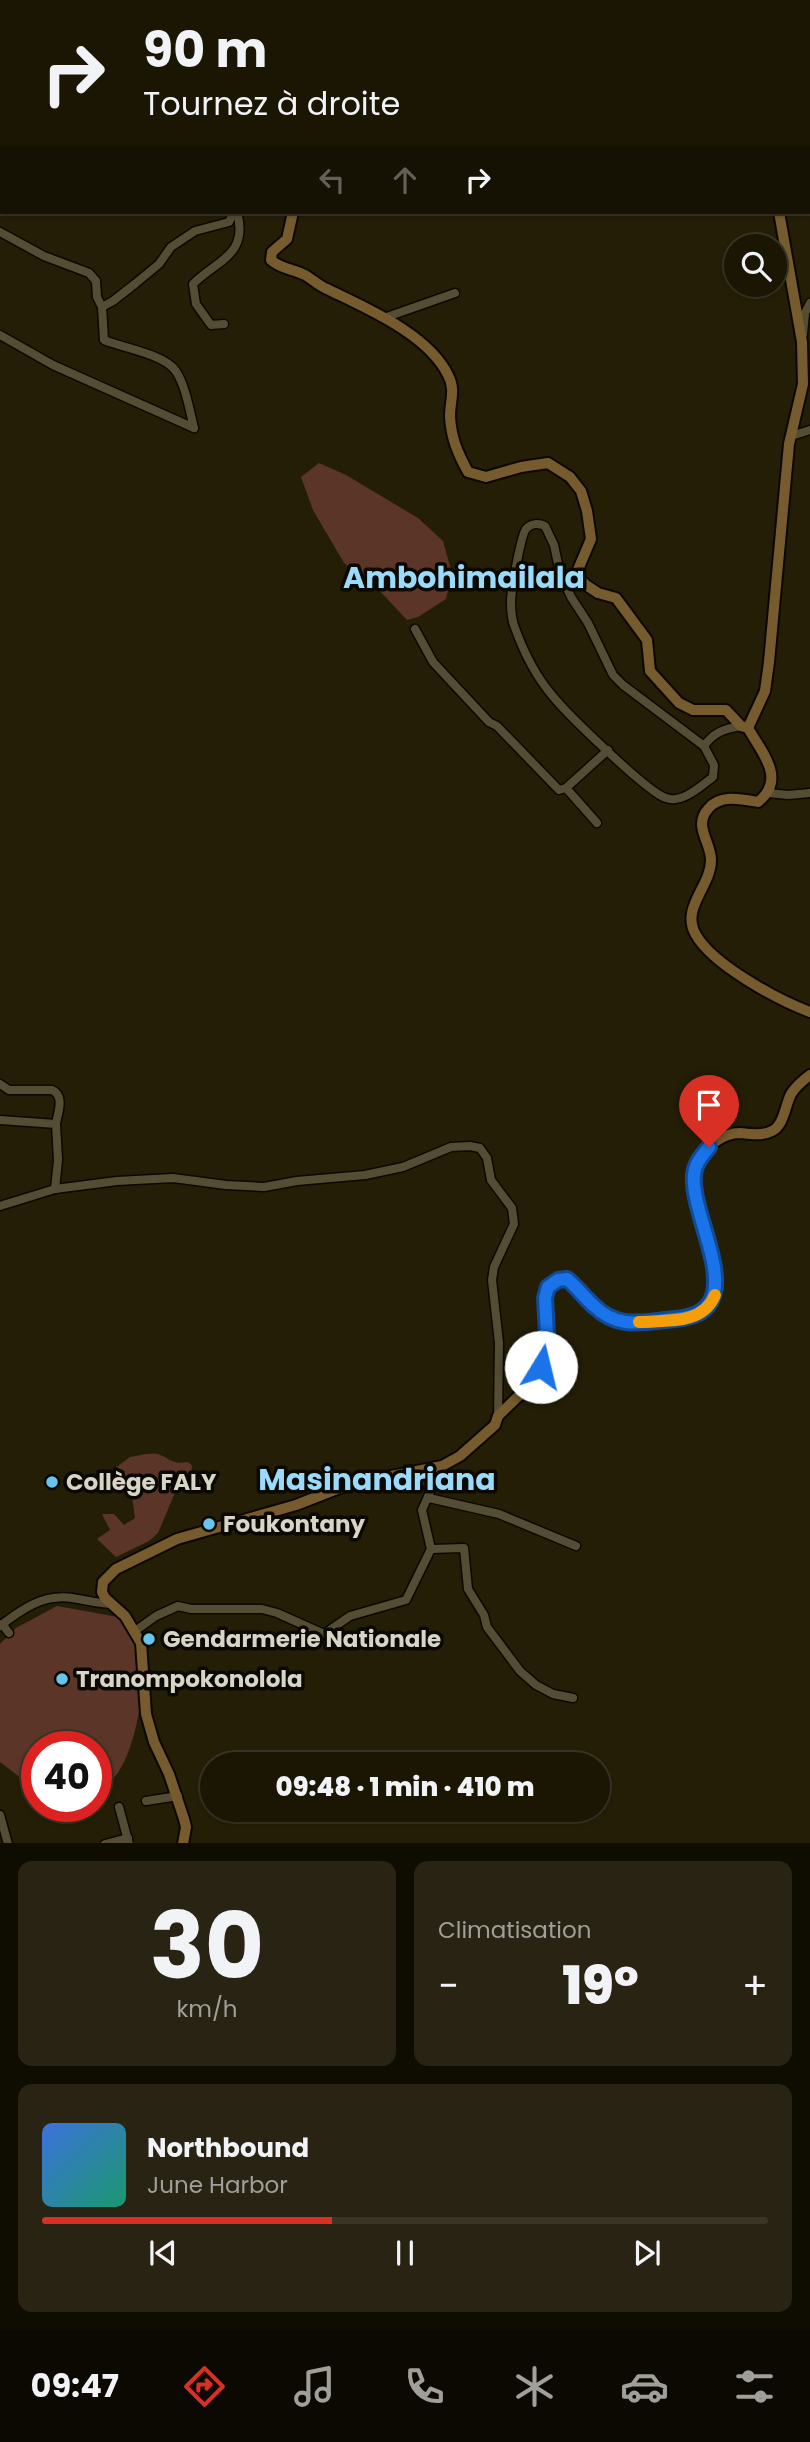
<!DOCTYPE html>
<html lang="fr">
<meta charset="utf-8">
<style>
body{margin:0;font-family:Poppins,sans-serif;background:#282313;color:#f1f3f6;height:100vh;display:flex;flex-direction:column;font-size:26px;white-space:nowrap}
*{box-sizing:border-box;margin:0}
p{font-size:23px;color:#a09f9a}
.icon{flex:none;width:38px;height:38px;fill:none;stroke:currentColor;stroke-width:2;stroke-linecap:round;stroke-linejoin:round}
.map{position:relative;height:1843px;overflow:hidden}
.side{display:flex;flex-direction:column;gap:18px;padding:18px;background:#0f0c02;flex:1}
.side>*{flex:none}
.guide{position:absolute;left:0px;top:0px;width:810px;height:214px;box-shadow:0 2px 5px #0004,0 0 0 2px #393526;background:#1b1604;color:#f1f3f6;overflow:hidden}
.controls{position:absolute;left:724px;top:234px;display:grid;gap:14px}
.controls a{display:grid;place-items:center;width:63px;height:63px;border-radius:50%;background:#1b1604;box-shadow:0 2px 5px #0004,0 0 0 2px #393526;font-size:35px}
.speed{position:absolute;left:21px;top:1731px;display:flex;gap:14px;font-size:35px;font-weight:700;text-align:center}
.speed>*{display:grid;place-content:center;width:91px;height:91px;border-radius:50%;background:#1b1604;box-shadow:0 2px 5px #0004,0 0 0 2px #393526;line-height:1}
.speed .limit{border:10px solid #d22;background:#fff;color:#111}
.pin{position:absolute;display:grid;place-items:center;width:60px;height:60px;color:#fff;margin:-72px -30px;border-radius:50% 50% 50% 0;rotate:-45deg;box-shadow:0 0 7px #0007}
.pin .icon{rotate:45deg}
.me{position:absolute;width:77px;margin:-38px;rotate:9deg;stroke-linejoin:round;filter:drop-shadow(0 0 5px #0008)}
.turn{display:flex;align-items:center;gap:24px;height:147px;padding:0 28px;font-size:32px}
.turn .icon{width:91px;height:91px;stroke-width:2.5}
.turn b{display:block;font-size:49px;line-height:60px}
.lanes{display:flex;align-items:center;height:66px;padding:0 28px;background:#0003;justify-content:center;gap:35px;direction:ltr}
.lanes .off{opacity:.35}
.big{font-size:52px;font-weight:800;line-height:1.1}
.side .card{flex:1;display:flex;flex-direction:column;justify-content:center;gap:10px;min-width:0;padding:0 24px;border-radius:14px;background:#282313}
.side .dial{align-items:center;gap:0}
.dial b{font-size:91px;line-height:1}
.song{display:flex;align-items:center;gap:21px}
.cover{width:84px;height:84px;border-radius:10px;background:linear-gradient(135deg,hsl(220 70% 55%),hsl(160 70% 35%))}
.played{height:7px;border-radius:4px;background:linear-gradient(90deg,#d93025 40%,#393526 40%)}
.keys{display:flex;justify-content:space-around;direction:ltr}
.heat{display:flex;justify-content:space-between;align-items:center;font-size:38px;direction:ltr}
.side .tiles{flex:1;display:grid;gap:18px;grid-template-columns:1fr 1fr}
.card:last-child{grid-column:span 2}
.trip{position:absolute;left:200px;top:1752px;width:410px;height:70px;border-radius:35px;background:#1b1604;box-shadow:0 2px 5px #0004,0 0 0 2px #393526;font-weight:800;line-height:70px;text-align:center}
.tab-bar{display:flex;height:112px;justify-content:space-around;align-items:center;background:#0b0902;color:#a09f9a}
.tab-bar .icon{width:49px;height:49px}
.tab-bar .active{color:#d93025}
.tab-bar b{font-size:32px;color:#f1f3f6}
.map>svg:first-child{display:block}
.green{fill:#5a3528}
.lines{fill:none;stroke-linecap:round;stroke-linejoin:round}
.street-casing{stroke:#0d0700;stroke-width:11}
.secondary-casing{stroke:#0d0700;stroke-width:14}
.street{stroke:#544d34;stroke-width:8}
.secondary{stroke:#755b2d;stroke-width:10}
.route-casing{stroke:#114b97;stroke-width:18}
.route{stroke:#1a73e8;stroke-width:12}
.slow{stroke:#f59e0b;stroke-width:12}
.poi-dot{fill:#67c4ef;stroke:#0a0802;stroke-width:2.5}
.labels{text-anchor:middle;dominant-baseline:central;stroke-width:7;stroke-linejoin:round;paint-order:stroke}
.poi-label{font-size:23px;font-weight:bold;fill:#d8d4c6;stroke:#0a0802;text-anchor:start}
.district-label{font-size:30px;font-weight:bold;fill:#9adbfc;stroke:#0a0802}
</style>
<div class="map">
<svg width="810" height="1844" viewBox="0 0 810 1844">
<rect width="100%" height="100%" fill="#241e06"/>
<g class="green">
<polygon points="319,463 346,475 418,518 443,541 452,573 446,599 418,617 407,620 378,589 344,563 313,510 301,477"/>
<path d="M146 1454C150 1454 154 1453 158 1454 171 1459 172 1465 188 1462L192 1466 191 1473 182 1476 158 1533 149 1541 116 1557 97 1539 110 1530 102 1514H114L124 1525 135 1518 132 1496 137 1483 130 1478 121 1481 110 1480V1472L130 1457Z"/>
<path d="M57 1606 118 1617C128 1631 136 1643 140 1660 147 1687 135 1747 119 1771 114 1779 104 1787 97 1794L96 1746H37V1790L0 1762V1644L16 1628Z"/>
</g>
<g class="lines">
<defs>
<g id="street">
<polyline points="232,0 232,2"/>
<polyline points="776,2 777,0"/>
<polyline points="808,152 810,153"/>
<polyline points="0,232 44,256 89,273 96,281 97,297 102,307"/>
<polyline points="384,318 455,293"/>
<path d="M224 324 211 325 196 304 193 284C217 260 249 255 237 212"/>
<polyline points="803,334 805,313 810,303"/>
<polyline points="0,335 53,365 194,428"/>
<path d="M194 428C190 412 185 383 175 370 163 354 123 348 104 340L102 307 113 301 136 283 159 264 171 247 195 231 229 222 234 212"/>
<polyline points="791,436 810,430"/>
<polyline points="415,629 433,662 489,722 497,726 559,790 566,788"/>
<path d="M704 746 623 685 613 675 588 623 571 597 560 573 554 545 545 526C539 523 531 523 526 529 521 535 511 591 511 602 511 610 512 621 515 628 523 650 536 676 551 694 565 712 648 793 666 798 682 804 701 786 713 777L714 765 704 746C714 732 724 729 741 726"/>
<polyline points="769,793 788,795 810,793"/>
<polyline points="597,823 566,788 608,750"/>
<path d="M0 1084 9 1090H52C65 1096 58 1112 56 1124"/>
<polyline points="0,1120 56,1124 58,1160 55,1189"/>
<polyline points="0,1206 55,1189 117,1181 173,1178 226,1185 264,1187 297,1181 365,1175 403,1167 451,1147 470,1146 480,1148 487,1158 491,1180 512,1208 514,1224 494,1267 492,1280 499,1343 498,1416"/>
<polyline points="423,1471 430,1492 422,1510 431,1549 464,1548 468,1589 484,1615 487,1627 520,1671 536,1685 553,1694 573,1698"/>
<polyline points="429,1498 499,1514 576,1546"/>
<polyline points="2,1624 9,1633"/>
<path d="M0 1626C22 1609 43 1594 72 1598 85 1600 97 1603 111 1604"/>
<polyline points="135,1631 156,1616 178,1606 191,1609 262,1609 277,1613 324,1634 350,1616 406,1600 431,1549"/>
<polyline points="146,1801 178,1796"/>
<polyline points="119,1807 129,1844"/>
<polyline points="0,1815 8,1844"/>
<polyline points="105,1844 128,1838"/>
</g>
<g id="secondary">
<polyline points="711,0 712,2"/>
<polyline points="0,144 2,144"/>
<path d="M293 212 287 239 272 252 271 260C281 269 293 269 305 275 312 279 319 286 327 289 366 308 428 334 448 375 456 390 450 401 450 416 451 438 458 454 468 472L486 477 521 467 548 463 570 477 581 491 587 511 591 539 577 572 580 579 586 585 598 593 616 598 647 640 650 671 679 703 693 710H726L741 726 748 728C762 753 787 779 758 802 741 799 720 794 708 809 693 826 711 842 711 860 711 887 680 908 696 935 713 965 778 1000 810 1012"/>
<polyline points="748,728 765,691 769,662 789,444 803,384 802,342 779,212"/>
<path d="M183 1844 186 1827 184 1819 169 1774 154 1742 146 1714 141 1643 125 1616 105 1598 102 1592 103 1582 116 1569 177 1539 296 1505 350 1484 442 1466 460 1456 495 1425 498 1416 533 1382 541 1367 547 1334 545 1298 548 1287 558 1280C578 1279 596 1317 625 1323 646 1321 674 1324 694 1316 747 1297 681 1203 698 1162 704 1147 723 1133 740 1133 750 1134 762 1136 772 1131 784 1125 785 1106 791 1094 796 1086 802 1081 810 1075"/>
</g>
</defs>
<use href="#street" class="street-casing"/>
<use href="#secondary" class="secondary-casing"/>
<use href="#street" class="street"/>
<use href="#secondary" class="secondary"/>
</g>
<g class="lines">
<defs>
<path id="route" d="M541 1367 547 1334 545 1298 548 1287 558 1280 567 1279C577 1287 584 1297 594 1306 619 1330 643 1322 675 1319 755 1313 690 1221 694 1175 695 1163 702 1156 709 1147"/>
</defs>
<use href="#route" class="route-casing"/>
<use href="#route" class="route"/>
<path class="slow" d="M639 1322C667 1320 703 1325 715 1295"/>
</g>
<g class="poi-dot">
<circle cx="52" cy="1482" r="7"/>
<circle cx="209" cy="1524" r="7"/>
<circle cx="149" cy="1639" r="7"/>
<circle cx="62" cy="1679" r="7"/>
</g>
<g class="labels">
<g class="poi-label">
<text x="66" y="1482">Collège FALY</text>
<text x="223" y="1524">Foukontany</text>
<text x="163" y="1639">Gendarmerie Nationale</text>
<text x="76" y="1679">Tranompokonolola</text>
</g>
<g class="district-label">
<text x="464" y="577">Ambohimailala</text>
<text x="377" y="1479">Masinandriana</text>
</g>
</g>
</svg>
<div class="controls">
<a><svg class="icon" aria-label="search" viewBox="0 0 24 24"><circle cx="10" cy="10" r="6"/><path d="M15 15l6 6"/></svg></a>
</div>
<div class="speed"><div class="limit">40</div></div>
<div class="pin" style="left:709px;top:1147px;background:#d93025"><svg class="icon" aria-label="arrive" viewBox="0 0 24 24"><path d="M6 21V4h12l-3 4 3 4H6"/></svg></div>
<svg class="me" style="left:541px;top:1367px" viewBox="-20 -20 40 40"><circle r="19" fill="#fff"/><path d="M0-13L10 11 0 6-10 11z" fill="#1a73e8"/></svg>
<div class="trip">09:48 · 1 min · 410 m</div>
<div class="guide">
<div class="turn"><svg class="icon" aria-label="right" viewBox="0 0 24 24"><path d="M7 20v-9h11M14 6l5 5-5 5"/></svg><div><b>90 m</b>Tournez à droite</div></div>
<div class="lanes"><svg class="icon off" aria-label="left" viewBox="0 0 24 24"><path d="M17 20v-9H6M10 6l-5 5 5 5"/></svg><svg class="icon off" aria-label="ahead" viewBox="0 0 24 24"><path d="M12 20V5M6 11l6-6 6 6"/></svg><svg class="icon" aria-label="right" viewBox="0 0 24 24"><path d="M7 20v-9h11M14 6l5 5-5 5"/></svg></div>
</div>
</div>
<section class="side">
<div class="tiles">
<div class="card dial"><b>30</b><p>km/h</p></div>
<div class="card"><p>Climatisation</p>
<div class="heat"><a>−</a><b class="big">19°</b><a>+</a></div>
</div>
<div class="card">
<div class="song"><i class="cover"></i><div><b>Northbound</b><p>June Harbor</p></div></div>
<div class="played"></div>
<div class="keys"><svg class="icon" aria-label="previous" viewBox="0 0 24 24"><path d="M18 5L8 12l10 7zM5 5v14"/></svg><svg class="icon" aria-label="pause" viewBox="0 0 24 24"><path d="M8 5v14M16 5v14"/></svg><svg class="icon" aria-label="next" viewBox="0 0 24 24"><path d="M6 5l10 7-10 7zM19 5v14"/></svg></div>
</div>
</div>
</section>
<nav class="tab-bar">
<b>09:47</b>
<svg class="icon active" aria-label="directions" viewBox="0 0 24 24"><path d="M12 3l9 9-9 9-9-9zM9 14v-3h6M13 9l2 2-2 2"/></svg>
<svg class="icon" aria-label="music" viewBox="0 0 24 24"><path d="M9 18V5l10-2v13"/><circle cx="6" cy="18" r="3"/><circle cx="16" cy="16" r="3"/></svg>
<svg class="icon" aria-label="phone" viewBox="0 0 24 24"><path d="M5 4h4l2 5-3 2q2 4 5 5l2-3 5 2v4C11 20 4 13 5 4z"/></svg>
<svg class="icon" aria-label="climate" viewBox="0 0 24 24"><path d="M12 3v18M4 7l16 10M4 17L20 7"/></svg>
<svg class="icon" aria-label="car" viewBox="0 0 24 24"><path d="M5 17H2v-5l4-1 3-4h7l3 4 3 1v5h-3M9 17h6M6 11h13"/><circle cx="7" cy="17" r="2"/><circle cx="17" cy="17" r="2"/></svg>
<svg class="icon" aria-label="filters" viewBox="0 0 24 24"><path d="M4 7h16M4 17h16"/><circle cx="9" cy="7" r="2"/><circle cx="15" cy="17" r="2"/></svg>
</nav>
